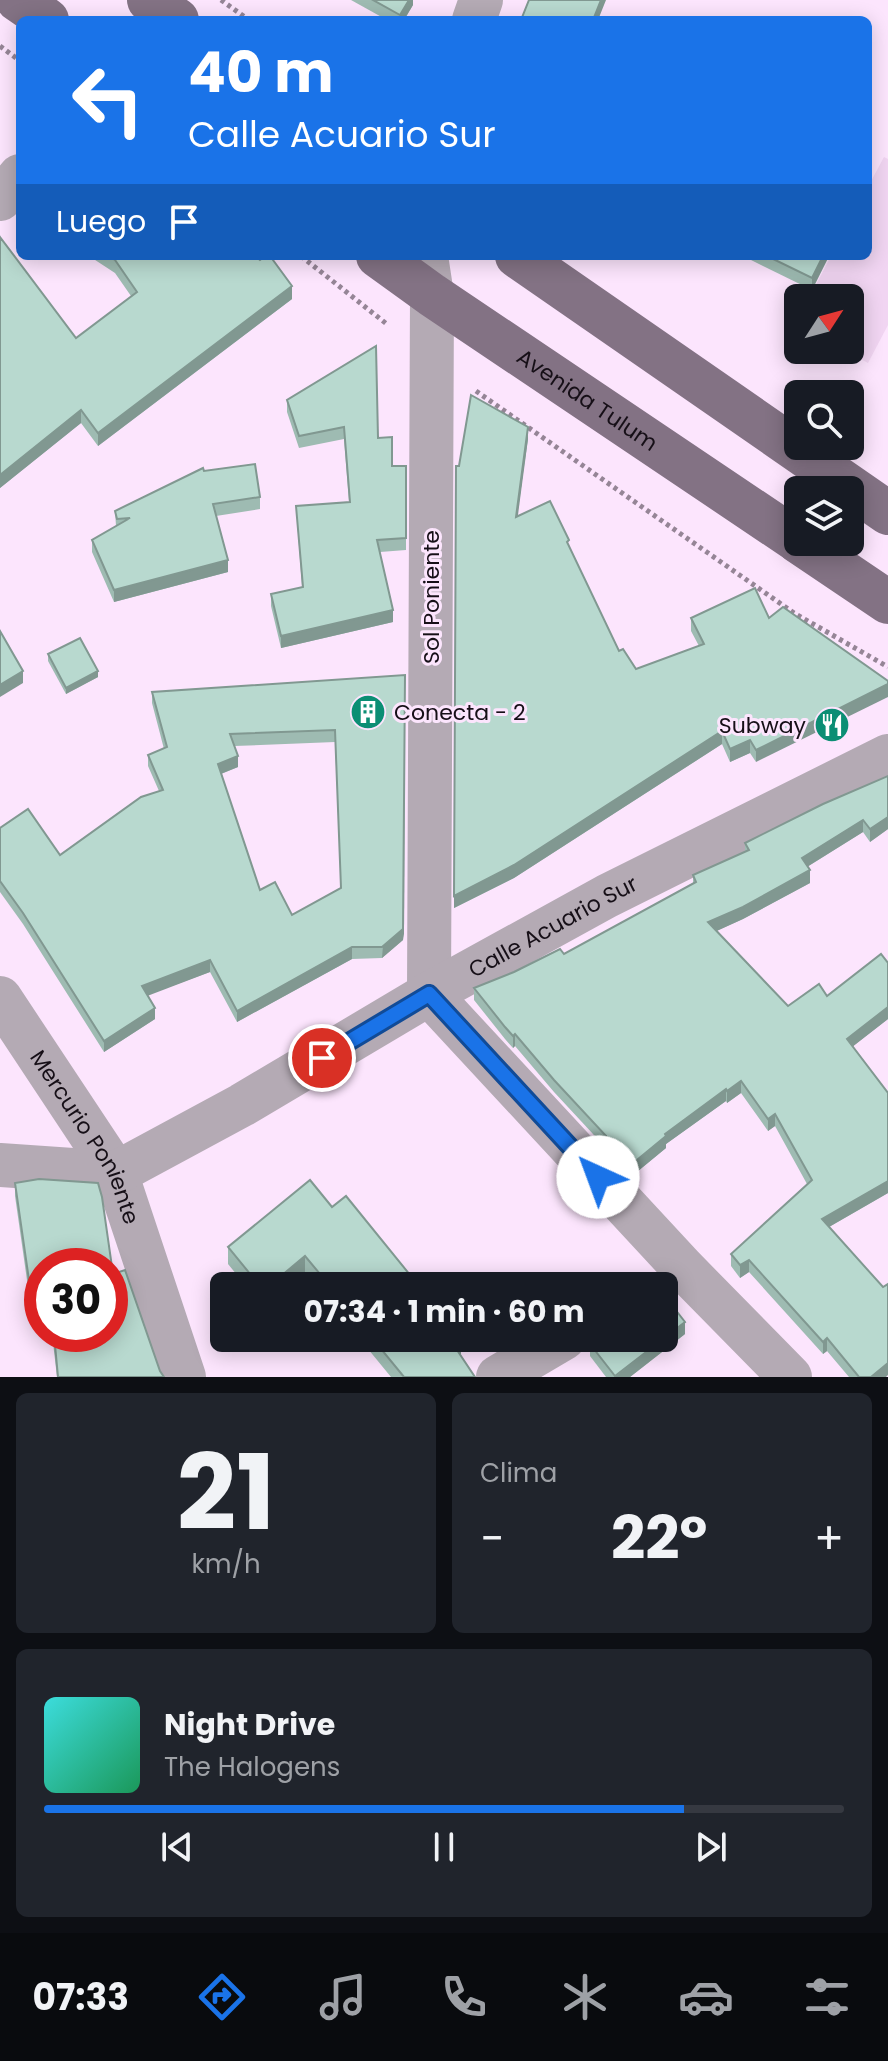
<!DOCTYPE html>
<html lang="es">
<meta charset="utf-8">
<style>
body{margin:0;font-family:Poppins,sans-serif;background:#20242c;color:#f1f3f6;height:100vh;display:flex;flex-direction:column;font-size:30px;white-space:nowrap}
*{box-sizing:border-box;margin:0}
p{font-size:26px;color:#9ea1a6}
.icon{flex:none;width:44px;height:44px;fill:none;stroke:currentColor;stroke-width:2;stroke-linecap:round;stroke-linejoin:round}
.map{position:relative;height:1377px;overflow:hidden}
.side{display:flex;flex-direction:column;gap:16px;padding:16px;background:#0d0f14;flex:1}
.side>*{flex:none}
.hud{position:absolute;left:16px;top:16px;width:856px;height:244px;border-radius:12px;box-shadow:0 4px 20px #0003;background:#1a73e8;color:#fff;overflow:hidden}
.needle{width:52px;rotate:54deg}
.tools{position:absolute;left:784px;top:284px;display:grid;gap:16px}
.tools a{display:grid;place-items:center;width:80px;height:80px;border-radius:12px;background:#171b24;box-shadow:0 4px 20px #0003;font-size:40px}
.speed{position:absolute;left:24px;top:1248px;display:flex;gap:16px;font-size:40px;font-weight:700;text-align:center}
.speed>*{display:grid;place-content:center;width:104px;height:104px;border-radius:50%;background:#171b24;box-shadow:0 4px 20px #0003;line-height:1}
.speed .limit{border:12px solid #d22;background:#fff;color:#111}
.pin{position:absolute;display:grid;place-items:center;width:68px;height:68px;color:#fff;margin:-34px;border:4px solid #fff;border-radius:50%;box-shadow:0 2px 8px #0007}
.me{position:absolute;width:88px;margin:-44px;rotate:317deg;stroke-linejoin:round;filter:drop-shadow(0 0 6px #0008)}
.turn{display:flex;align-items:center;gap:28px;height:168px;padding:0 40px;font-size:36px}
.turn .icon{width:104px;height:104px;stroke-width:2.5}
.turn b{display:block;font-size:56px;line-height:68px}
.then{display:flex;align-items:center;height:76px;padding:0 40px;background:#0003;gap:16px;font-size:30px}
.big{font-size:60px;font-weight:700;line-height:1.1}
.side .card{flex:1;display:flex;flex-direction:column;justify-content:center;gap:12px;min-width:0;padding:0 28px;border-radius:12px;background:#20242c}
.side .dial{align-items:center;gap:0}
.dial b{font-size:104px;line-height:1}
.song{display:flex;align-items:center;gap:24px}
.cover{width:96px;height:96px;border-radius:12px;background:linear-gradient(135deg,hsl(180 70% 55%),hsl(150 70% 35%))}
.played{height:8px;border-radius:4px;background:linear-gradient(90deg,#1a73e8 80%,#363941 80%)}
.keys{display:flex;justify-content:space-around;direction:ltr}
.heat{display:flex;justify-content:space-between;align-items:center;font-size:44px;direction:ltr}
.side .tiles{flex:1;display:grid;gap:16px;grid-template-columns:1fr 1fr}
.card:last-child{grid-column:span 2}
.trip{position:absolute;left:210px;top:1272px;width:468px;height:80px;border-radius:12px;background:#171b24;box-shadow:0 4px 20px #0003;font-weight:700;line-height:80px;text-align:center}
.tab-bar{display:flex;height:128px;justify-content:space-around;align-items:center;background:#090b0e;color:#9ea1a6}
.tab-bar .icon{width:56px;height:56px}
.tab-bar .current{color:#1a73e8}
.tab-bar b{font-size:36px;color:#f1f3f6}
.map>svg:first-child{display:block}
.built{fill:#f1d5f2}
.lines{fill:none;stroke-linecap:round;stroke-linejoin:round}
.path{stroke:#958596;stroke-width:5;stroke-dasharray:4 4;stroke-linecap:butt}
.minor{stroke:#b4aab4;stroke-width:44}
.major{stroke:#837284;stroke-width:44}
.wall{fill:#9ebbb2;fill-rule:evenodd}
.shaded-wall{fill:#819891}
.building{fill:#b8d9cf;stroke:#819891;stroke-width:2;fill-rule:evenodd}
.route-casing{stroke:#114b97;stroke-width:20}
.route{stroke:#1a73e8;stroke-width:14}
.labels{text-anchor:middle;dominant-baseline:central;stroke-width:6;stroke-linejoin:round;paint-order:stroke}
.street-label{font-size:22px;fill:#160f17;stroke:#fce5fd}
.poi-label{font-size:22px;fill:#160f17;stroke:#fce5fd;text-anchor:start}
</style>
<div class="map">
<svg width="888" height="1377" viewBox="0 0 888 1377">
<rect width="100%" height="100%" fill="#fce5fd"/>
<polygon class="built" points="884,157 888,159 888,325 868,363 844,350 850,350 850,298 809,298 831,256 868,256 868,187"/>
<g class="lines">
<g class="path">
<polyline points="221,0 249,20"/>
<polyline points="0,46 20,61"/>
<polyline points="301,256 388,325"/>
<polyline points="476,391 794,613 888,667"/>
</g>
<g class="minor">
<polyline points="474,20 481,0"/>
<polyline points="0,199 20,176"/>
<polyline points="426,256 432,295 429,994 683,1268 790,1377"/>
<path id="s1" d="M0 998 116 1173 184 1377"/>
<path id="s2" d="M0 1165 116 1173 242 1105 429 994 607 896 888 756"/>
<polyline points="498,1377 564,1338"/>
</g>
<g class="major">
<polyline points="18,0 47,20"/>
<polyline points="149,0 177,20"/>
<path id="s3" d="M378 256 432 295 798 541"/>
<polyline points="517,256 888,513"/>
<polyline points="799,542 888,602"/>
</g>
</g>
<g class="wall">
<polygon points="351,0 413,0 413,5 404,20 387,20"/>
<polygon points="0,237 76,338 131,296 115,273 89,256 255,256 292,299 98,446 81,423 0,488"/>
<polygon points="751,256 829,256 812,290 751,260"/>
<polygon points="287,400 378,438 392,466 406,466 406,550 380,552 393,622 281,648 271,606 271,594 302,587 296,506 349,502 344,439 299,448 287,412"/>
<polygon points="528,439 517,516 569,547 619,651 636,669 699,646 691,631 691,618 769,618 756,762 750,753 730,762 722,744 514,878 454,908 459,466"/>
<polygon points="204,471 260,497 260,509 216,516 228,572 114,602 92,552 92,540 116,526 115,511"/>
<polygon points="48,654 98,677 66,694 48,661"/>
<path d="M405 675 403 940 382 958 352 959 237 1022 210 972 147 995 155 1019 104 1052 23 924 0 892V828L60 855 159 791 148 766V755L164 749 152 703V692ZM335 742 341 888 292 915 260 890 221 774 238 767 234 746Z"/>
<polygon points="888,776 888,829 870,842 863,832 807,867 810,883 743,919 716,931 788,1006 827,996 888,963 888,1019 853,1046 888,1093 888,1193 829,1227 886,1377 849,1377 827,1351 823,1354 749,1272 740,1278 731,1266 731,1254 807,1184 775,1126 768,1131 741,1093 727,1103 726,1101 666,1144 666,1148 632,1176 554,1092 515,1046 513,1048 505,1039 474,1000 474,988 564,954 693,883 693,875 745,852 745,843"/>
<polygon points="15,1183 113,1274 160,1371 164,1377 57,1377 52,1334 110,1334 42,1266 31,1308 15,1196"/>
<polygon points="332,1207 419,1286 316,1286 305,1273 289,1286 246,1286 228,1264 228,1247"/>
<polygon points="685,1334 630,1377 606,1377 590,1356 590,1344"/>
<polygon points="359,1338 461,1338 460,1354 475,1377 391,1377"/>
</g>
<g class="shaded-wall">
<polygon points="409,0 413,0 413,5 404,20 400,20 400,15"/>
<polygon points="601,0 606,0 598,20 593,20"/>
<polygon points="823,256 829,256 812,290 812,278"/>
<polygon points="292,286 292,299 98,446 98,433"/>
<polygon points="81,410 81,423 0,488 0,475"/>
<polygon points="528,427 528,439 516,530 516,517"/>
<polygon points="228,560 228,572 114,602 114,590"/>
<polygon points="393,610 393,622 281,648 281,636"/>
<polygon points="23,671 23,683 0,697 0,685"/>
<polygon points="98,671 98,677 66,694 66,688"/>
<polygon points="405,675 404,934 403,940 382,958"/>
<polygon points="888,684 888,697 756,762 756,750"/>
<polygon points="722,731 722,744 514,878 454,908 454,896"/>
<polygon points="750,740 750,753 730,762 730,749"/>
<polygon points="238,756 238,767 218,775 218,764"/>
<polygon points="888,817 888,829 870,842 870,829"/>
<polygon points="863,820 863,832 802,870 802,858"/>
<polygon points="810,870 810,883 743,919 708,935 708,922"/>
<polygon points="352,947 352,959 237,1022 237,1011"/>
<polygon points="210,960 210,972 142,998 142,986"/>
<polygon points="888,1007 888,1019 847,1051 847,1039"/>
<polygon points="155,1008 155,1019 104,1052 104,1041"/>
<polygon points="515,1034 515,1046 513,1048 513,1036"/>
<polygon points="741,1081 741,1093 727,1103 727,1091"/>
<polygon points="726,1089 726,1101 666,1144 666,1148 632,1176 632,1164 665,1134"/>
<polygon points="775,1114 775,1126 768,1131 768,1119"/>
<polygon points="888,1181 888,1193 822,1231 822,1219"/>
<polygon points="305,1256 305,1273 289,1286 269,1286"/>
<polygon points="749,1260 749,1272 740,1278 740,1265"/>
<polygon points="42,1292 42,1305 31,1308 31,1294"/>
<polygon points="685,1322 685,1334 630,1377 615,1377"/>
<polygon points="461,1338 461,1354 453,1360 453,1344"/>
<polygon points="827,1338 827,1351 823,1354 823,1342"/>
<polygon points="888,1363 888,1375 886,1377 871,1377"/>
</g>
<g class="building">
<polygon points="373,0 409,0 400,15"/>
<polygon points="529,0 601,0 593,20 521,20"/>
<polygon points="0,237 76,338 137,292 115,260 109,256 255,256 260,260 265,256 270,256 292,286 98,433 81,410 0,475"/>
<polygon points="767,256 823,256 812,278"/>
<polygon points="376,346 378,438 392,437 392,466 406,466 406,538 377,540 393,610 281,636 271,594 303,587 296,506 350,502 344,427 299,436 287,400"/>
<polygon points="471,395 528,427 516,517 550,501 569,540 567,542 619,651 623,649 636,669 704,644 691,618 755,588 769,618 783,607 888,681 888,684 756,750 750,740 730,749 722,731 514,865 454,896 456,466 459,466"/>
<polygon points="255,464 260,497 213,504 228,560 114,590 92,540 130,518 117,519 115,511 203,468 204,471"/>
<polygon points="0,631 23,671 0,685"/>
<polygon points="80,638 98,671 66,688 48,654"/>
<path d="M405 675 403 929 382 947H352L237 1011 210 960 142 986 155 1008 104 1041 23 913 0 881V828L28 809 60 855 141 797 163 790 148 755 167 747 152 692ZM335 730 341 888 292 915 275 882 260 890 218 764 238 756 230 734Z"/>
<polygon points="888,776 888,817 870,829 863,820 802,858 810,870 743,907 708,922 788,1006 819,984 827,996 881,954 888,963 888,1007 847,1039 888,1093 888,1181 822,1219 883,1287 888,1284 888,1363 871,1377 859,1377 827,1338 823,1342 749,1260 740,1265 731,1254 812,1180 775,1114 768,1119 741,1081 727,1091 726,1089 665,1134 666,1136 632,1164 554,1080 515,1034 513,1036 505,1027 474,988 514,972 560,949 564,954 696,882 693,875 749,850 745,843 823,804"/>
<polygon points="39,1179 98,1183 102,1197 113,1274 125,1270 160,1371 164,1377 58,1377 54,1334 110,1334 110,1266 42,1266 42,1292 31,1294 15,1183"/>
<polygon points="310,1180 332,1207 346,1196 419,1286 330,1286 305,1256 269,1286 260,1286 228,1247"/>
<polygon points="664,1295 685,1322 615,1376 590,1344 597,1338 664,1338"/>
<polygon points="372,1338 460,1338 453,1344 475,1377 404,1377"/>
</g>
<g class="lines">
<defs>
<polyline id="route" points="322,1058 429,994 598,1177"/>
</defs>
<use href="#route" class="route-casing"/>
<use href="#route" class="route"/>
</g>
<defs>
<symbol id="building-disc" viewBox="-11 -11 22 22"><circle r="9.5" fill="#0b8e74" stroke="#fce5fd"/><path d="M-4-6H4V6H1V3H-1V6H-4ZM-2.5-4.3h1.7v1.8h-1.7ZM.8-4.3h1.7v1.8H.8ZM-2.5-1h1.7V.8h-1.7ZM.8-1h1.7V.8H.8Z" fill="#fff"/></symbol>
<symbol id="restaurant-disc" viewBox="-11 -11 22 22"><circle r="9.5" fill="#0b8e74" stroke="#fce5fd"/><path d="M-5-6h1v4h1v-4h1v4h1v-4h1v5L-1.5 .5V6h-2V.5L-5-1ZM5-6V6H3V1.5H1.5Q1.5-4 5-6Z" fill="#fff"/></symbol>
</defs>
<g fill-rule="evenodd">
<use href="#building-disc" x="348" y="692" width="40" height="40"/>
<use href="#restaurant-disc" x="812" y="705" width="40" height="40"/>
</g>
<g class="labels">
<g class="street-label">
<text stroke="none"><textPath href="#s3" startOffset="254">Avenida Tulum</textPath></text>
<text transform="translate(431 597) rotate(-90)">Sol Poniente</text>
<text stroke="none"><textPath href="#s2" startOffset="618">Calle Acuario Sur</textPath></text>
<text stroke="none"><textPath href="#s1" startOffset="164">Mercurio Poniente</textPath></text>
</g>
<g class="poi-label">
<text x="394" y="712">Conecta - 2</text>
<text x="806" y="725" text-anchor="end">Subway</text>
</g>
</g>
</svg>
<div class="tools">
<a><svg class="needle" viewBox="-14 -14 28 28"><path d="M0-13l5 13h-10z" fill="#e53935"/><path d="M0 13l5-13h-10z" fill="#9ea1a6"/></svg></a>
<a><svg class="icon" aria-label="search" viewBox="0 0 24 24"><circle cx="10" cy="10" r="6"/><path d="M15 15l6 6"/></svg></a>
<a><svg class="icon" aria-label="layers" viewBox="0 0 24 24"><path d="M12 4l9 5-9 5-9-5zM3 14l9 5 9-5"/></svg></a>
</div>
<div class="speed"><div class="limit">30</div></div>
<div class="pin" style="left:322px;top:1058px;background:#d93025"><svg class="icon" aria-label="arrive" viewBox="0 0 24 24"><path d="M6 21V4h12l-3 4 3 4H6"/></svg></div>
<svg class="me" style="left:598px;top:1177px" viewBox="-20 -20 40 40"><circle r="19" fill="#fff"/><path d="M0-13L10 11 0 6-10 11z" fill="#1a73e8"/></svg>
<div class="trip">07:34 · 1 min · 60 m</div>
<div class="hud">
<div class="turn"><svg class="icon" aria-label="left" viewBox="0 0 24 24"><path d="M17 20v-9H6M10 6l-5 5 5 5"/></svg><div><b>40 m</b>Calle Acuario Sur</div></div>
<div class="then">Luego<svg class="icon" aria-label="arrive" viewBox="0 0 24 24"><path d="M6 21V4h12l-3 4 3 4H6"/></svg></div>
</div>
</div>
<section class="side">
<div class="tiles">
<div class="card dial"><b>21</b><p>km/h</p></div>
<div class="card"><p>Clima</p>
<div class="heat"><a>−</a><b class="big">22°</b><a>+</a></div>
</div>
<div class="card">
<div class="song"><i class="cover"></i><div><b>Night Drive</b><p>The Halogens</p></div></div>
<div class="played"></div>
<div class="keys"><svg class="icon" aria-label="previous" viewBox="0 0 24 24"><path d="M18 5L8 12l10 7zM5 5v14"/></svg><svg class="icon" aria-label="pause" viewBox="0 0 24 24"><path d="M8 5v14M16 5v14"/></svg><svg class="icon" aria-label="next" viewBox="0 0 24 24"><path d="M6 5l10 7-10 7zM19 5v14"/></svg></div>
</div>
</div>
</section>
<nav class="tab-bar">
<b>07:33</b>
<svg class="icon current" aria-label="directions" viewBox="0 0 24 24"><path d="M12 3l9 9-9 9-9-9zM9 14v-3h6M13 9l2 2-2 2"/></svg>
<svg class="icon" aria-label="music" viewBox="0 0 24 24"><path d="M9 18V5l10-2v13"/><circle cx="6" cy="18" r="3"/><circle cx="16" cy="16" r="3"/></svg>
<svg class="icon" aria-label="phone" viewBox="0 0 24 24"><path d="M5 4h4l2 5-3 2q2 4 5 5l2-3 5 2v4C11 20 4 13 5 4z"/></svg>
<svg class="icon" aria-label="climate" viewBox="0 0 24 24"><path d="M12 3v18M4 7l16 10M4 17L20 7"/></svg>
<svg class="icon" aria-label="car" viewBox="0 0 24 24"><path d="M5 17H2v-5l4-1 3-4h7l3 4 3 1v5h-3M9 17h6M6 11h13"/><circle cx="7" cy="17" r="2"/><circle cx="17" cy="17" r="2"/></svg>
<svg class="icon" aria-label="filters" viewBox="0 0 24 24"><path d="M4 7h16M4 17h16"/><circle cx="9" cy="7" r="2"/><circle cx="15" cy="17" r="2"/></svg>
</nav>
